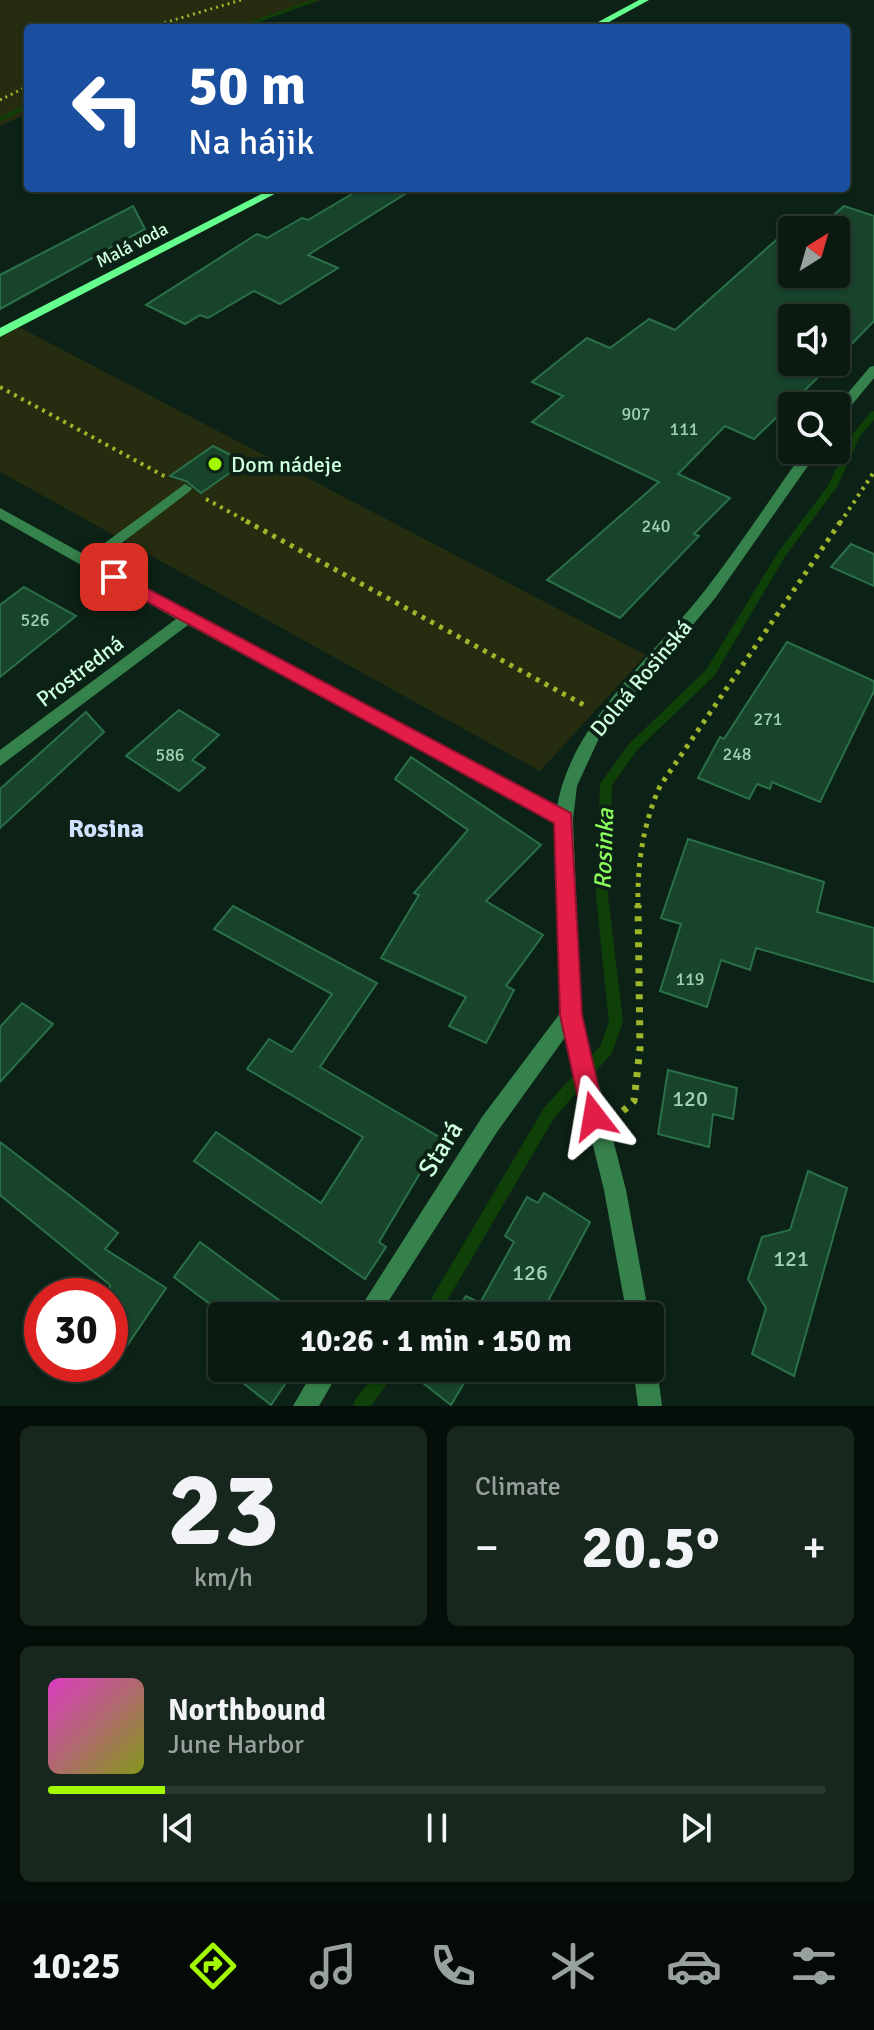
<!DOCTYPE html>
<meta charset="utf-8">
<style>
body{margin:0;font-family:Signika,sans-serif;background:#18271e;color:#f1f3f6;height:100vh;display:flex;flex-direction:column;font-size:30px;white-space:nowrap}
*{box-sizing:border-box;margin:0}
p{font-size:26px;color:#99a19f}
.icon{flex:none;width:44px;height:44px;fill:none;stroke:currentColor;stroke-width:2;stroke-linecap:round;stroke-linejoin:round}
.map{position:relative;height:1406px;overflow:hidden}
.panel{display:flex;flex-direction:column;gap:20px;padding:20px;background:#060e09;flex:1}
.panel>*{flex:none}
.banner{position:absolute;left:24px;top:24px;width:826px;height:168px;border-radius:8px;box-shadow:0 2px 6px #0004,0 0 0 2px #2a3830;background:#1a4fa0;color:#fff;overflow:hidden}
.needle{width:52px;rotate:37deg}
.controls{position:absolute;left:778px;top:216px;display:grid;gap:16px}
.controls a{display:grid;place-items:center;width:72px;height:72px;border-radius:8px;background:#0a1a10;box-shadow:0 2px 6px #0004,0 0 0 2px #2a3830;font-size:40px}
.speed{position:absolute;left:24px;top:1278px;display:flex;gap:16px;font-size:40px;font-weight:700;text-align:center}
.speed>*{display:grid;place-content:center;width:104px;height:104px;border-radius:50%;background:#0a1a10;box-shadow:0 2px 6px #0004,0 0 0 2px #2a3830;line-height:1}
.speed .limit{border:12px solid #d22;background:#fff;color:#111}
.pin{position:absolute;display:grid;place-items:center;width:68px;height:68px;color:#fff;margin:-34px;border-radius:16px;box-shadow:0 4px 12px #0006}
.me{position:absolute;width:88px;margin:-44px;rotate:346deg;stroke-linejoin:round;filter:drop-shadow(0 0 6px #0008)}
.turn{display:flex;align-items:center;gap:28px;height:168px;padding:0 32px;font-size:36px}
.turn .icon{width:104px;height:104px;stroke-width:2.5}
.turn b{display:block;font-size:56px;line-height:68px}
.big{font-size:60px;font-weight:700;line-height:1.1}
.panel .tile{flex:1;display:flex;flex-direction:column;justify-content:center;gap:12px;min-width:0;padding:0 28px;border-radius:12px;background:#18271e}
.panel .dial{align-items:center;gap:0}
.dial b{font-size:104px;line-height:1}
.song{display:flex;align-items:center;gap:24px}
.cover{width:96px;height:96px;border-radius:12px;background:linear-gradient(135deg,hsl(310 70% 55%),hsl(70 70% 35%))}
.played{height:8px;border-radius:4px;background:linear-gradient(90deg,#a3f900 15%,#2a3830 15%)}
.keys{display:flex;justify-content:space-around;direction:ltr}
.heat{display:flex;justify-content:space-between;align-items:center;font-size:44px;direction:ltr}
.panel .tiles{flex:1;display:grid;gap:20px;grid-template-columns:1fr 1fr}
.tile:last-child{grid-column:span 2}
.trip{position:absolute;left:208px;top:1302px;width:456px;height:80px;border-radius:8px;background:#0a1a10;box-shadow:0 2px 6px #0004,0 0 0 2px #2a3830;font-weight:700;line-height:80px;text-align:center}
.dock{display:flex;height:128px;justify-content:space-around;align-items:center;background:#040a06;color:#99a19f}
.dock .icon{width:56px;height:56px}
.dock .current{color:#a3f900}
.dock b{font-size:36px;color:#f1f3f6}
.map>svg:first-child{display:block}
.green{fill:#262c10}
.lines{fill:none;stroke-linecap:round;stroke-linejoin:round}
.stream{fill:#0f4008;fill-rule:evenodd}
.building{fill:#18442c;stroke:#2a7049;stroke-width:2}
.path-far3{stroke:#9db62a;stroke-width:3;stroke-dasharray:2 4;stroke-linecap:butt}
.path-far2{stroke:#9db62a;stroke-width:4;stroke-dasharray:3 5;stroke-linecap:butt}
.path-far1{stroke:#9db62a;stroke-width:5;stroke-dasharray:4 6;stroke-linecap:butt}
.path{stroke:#9db62a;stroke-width:7;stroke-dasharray:5 8;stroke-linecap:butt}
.lane{fill:#36824c;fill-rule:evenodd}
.street{fill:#36824c;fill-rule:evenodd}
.secondary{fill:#65ff8e;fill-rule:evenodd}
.route{fill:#e11d48;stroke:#92132f;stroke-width:2}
.poi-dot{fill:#a3f900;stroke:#0d2216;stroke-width:3}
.labels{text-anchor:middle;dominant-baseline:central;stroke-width:8;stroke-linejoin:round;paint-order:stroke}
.far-street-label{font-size:18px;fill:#ceffdf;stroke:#0d2216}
.number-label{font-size:18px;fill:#a0d0b2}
.poi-label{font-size:22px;fill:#ceffdf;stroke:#0d2216;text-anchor:start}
.street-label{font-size:22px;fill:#ceffdf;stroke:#0d2216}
.near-number-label{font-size:22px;fill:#a0d0b2}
.water-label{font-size:24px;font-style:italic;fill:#8cff5c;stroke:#0d2216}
.quarter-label{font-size:26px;font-weight:bold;fill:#d0e2ff;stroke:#0d2216}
.near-street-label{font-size:26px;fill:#ceffdf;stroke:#0d2216}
</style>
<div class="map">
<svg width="874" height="1406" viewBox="0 0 874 1406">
<rect width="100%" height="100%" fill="#0d2216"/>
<g class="green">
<polygon points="0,0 322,0 237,28 28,28 28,113 0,126"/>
<polygon points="19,327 646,655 540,771 0,472 0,337"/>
</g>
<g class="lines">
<g class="stream">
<polygon points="311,0 319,0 243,28 234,28"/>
<polygon points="28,104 28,108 0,121 0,117"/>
<polygon points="874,411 874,420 860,436 837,487 786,555 714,676 637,750 612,785 608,896 623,1022 612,1053 554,1118 438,1316 421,1316 544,1108 601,1045 609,1022 596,896 600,784 629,744 706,670 779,551 828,486 852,435 871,412"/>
<polygon points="380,1368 398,1368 371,1406 353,1406 355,1400"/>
</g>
</g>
<g class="building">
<polygon points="362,188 401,188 405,194 308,255 338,268 280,304 254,291 208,318 200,315 185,324 146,305 257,234 267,238 302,218 308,220"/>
<polygon points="133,206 145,229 0,309 0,275"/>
<polygon points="844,206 874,216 874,321 836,360 836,318 792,318 792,362 834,362 754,439 725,426 678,474 730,498 694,534 699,536 620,618 547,580 659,482 532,422 563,396 532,382 587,338 610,348 649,319 675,330 793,225 807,230 792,230 792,274 836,274 836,230 817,230"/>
<polygon points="213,446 245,462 201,493 186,481 170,476"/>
<polygon points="851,544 874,554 874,586 831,567"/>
<polygon points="24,587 76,616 0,677 0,605"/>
<polygon points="787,642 874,681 874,691 820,802 772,782 770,789 757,784 749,799 698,778 720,737 724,739"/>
<polygon points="179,710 219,735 192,760 205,768 179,791 126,756"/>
<polygon points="86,712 104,732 0,828 0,789"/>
<polygon points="411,757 541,845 486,901 543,935 506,986 514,990 486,1043 449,1026 466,997 381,958 419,895 414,893 468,830 395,779"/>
<polygon points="688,839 824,882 817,912 874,928 874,982 756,948 750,970 721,960 707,1007 660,991 681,924 661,918"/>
<polygon points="233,906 377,983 320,1067 441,1138 379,1242 386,1247 365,1279 194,1161 216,1132 321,1203 363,1137 247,1069 269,1039 292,1052 332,994 214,929"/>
<polygon points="22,1003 53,1024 0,1082 0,1027"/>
<polygon points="668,1070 737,1088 733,1119 713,1114 709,1147 658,1134"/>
<polygon points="0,1142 118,1233 105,1249 166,1288 110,1371 110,1285 0,1195"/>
<polygon points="808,1171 847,1188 794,1376 752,1354 766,1308 748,1279 762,1237 790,1230"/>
<polygon points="544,1193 590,1222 540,1316 453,1316 466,1296 480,1303 514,1242 505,1236 527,1197 538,1203"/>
<polygon points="200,1242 250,1279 301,1316 226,1316 174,1277"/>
<polygon points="224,1368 296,1368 271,1405"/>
<polygon points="419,1368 473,1368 451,1405 414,1376"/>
</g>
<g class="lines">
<g class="path-far3">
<polyline points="147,28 241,0"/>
<polyline points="0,100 28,86"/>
</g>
<g class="path-far2">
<polyline points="0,387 166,477"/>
<polyline points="206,499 250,523"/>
<polyline points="840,523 874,472"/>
</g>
<g class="path-far1">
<polyline points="246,521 584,705"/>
<path d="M638 907C637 865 643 824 660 786L841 521"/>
</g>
<polyline class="path" points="623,1111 634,1101 640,1048 638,905"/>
<polygon class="lane" points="185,484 192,488 190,491 93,565 83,565 81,562 83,559"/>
<g class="street">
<polygon points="874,366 874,378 841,418 836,419 836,407 870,367"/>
<path d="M805 450H819L716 597 599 738 577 786 573 819 581 1015 626 1190 649 1316H627L604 1190 566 1036 497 1132 379 1316H355L482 1117 561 1012 555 823 188 625 0 766V750L176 619 0 519V508L192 614 557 807C571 722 655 655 706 589 741 544 772 496 805 450Z"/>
<polygon points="650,1358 657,1368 662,1406 638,1406 633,1368 650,1368"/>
<polygon points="315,1368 341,1368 319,1406 293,1406"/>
</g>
<g class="secondary">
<polygon points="639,0 649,0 598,28 587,28"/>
<polygon points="273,188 286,188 0,337 0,328"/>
</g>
</g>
<polygon class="route" points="114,571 571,813 582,1015 605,1116 602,1124 594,1127 585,1124 582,1116 560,1015 554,823 109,581 106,577"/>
<circle class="poi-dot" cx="215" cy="464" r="8"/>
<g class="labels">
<g class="far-street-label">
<text transform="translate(132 245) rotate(-27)">Malá voda</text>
</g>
<g class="number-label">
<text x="636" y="414">907</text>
<text x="684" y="429">111</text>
<text x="656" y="526">240</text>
<text x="35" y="620">526</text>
<text x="768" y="719">271</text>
<text x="737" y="754">248</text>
<text x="170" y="755">586</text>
<text x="690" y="979">119</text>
</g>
<g class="poi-label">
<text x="231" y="464">Dom nádeje</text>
</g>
<g class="street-label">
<text transform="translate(80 671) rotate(-37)">Prostredná</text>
<text transform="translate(641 678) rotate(-50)">Dolná Rosinská</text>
</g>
<g class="near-number-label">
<text x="690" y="1098">120</text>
<text x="791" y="1258">121</text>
<text x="530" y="1272">126</text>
</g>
<g class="water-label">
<text transform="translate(604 849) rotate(-88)">Rosinka</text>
</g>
<g class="quarter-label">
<text x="106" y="829">Rosina</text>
</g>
<g class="near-street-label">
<text transform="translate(441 1149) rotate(-58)">Stará</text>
</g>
</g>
</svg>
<div class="controls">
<a><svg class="needle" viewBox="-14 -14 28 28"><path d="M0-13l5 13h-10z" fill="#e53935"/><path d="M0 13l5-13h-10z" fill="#99a19f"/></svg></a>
<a><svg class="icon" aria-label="sound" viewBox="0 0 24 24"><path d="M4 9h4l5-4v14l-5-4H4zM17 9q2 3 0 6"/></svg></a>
<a><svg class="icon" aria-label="search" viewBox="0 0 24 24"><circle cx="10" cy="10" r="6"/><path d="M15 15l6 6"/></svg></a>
</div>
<div class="speed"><div class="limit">30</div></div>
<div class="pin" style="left:114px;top:577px;background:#d93025"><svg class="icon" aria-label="arrive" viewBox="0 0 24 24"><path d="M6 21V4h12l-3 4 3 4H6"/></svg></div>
<svg class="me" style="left:594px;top:1116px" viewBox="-20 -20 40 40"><path d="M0-17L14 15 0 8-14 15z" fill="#e11d48" stroke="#fff" stroke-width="4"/></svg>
<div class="trip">10:26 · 1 min · 150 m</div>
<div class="banner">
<div class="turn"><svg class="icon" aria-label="left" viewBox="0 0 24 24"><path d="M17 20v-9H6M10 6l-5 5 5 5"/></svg><div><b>50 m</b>Na hájik</div></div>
</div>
</div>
<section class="panel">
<div class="tiles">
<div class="tile dial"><b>23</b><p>km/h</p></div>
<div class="tile"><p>Climate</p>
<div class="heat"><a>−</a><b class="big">20.5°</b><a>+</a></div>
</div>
<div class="tile">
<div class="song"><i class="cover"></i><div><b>Northbound</b><p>June Harbor</p></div></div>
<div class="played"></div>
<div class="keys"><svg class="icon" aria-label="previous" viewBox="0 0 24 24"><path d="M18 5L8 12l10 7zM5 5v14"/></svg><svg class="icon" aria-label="pause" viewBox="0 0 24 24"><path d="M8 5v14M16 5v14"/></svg><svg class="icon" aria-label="next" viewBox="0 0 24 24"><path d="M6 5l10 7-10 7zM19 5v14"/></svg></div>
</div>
</div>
</section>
<nav class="dock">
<b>10:25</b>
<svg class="icon current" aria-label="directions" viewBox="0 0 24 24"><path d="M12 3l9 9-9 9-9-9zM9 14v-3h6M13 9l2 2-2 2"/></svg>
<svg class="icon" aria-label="music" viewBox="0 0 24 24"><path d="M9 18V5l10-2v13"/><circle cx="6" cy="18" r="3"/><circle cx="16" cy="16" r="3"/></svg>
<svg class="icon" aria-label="phone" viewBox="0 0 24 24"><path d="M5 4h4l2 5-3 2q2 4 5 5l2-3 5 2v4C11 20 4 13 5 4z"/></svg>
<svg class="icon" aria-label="climate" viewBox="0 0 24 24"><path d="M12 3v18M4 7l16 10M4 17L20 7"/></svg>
<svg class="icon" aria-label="car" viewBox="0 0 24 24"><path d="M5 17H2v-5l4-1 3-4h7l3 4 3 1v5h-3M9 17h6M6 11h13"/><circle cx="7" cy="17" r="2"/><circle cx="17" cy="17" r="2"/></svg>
<svg class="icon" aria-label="filters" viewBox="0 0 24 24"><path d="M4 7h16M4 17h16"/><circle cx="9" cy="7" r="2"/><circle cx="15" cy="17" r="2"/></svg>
</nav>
